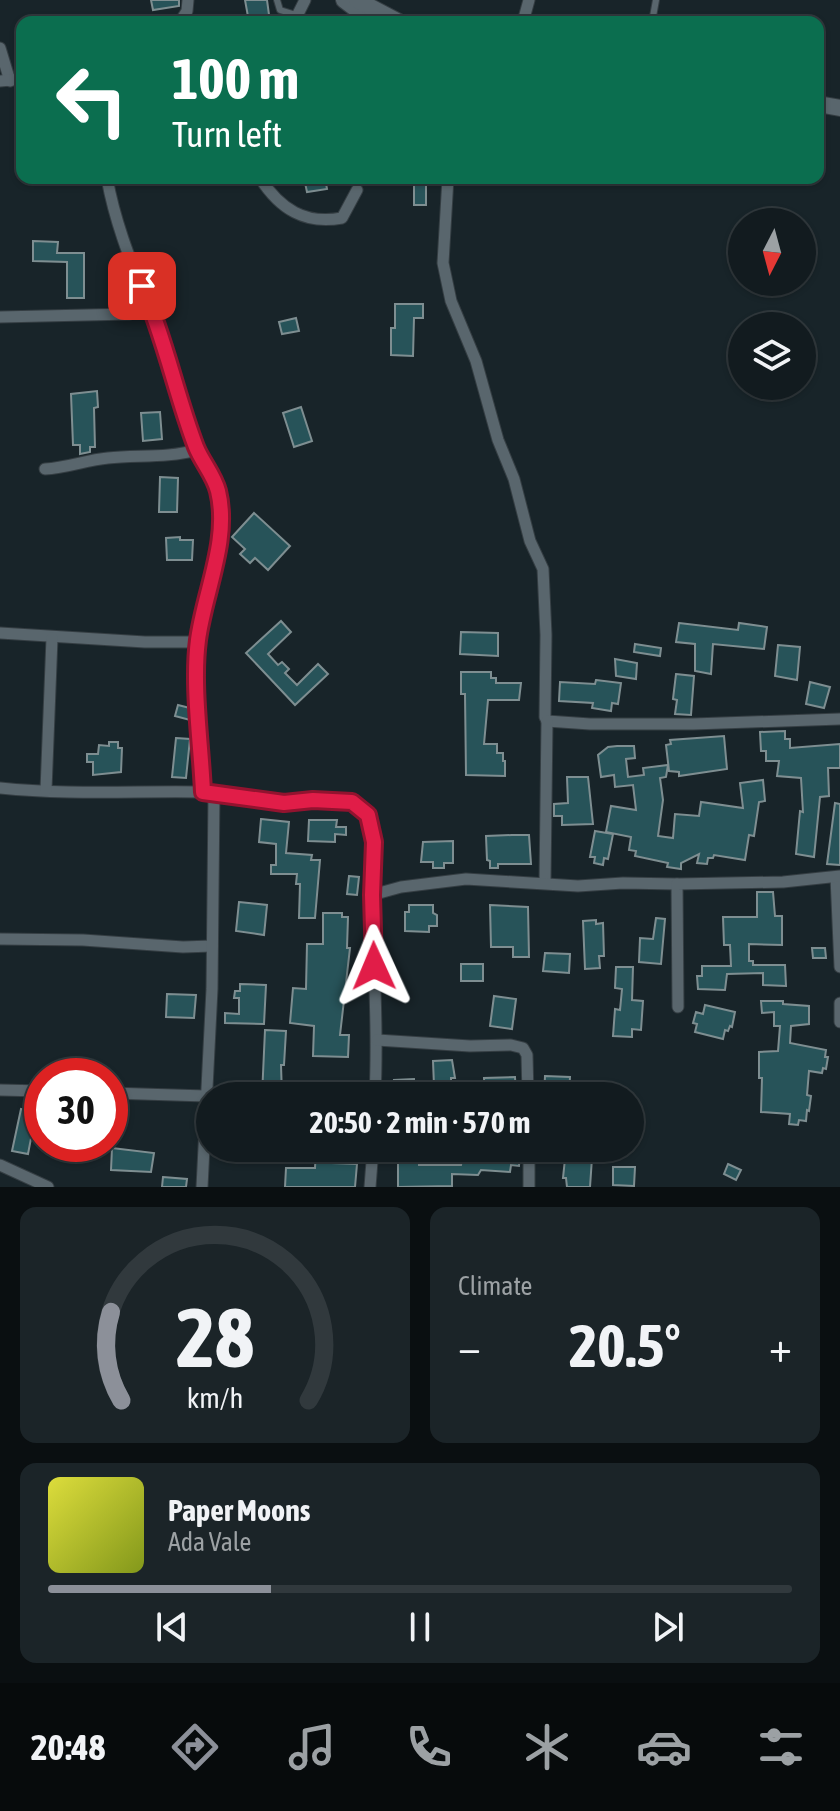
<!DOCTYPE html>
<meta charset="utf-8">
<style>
body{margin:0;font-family:"Asap Condensed",sans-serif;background:#1b2428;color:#f1f3f6;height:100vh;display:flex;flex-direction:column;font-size:30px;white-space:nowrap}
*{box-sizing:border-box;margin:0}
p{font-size:26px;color:#9ca1a4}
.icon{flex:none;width:44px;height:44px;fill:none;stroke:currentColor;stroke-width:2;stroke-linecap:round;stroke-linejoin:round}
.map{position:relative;height:1187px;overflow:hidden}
.details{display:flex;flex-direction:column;gap:20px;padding:20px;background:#0a0f11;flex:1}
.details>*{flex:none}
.top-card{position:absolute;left:16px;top:16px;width:808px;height:168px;border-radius:16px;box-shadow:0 2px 6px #0004,0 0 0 2px #31393d;background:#0b6e4f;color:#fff;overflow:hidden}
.needle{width:52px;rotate:186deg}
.tools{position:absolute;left:728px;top:208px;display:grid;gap:16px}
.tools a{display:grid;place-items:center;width:88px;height:88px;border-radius:50%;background:#121b1f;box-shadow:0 2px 6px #0004,0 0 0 2px #31393d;font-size:40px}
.speed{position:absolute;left:24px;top:1058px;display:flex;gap:16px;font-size:40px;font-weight:700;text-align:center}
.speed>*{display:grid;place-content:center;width:104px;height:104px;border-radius:50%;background:#121b1f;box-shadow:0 2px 6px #0004,0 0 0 2px #31393d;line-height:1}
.speed .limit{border:12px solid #d22;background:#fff;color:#111}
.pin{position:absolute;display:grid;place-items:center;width:68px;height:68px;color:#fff;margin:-34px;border-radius:16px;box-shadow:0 4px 12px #0006}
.me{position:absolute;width:88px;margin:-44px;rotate:359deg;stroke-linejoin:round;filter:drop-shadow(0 0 6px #0008)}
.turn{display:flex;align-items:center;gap:28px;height:168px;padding:0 24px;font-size:36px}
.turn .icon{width:104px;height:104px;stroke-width:2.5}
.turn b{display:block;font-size:56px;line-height:68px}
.big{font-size:60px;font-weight:700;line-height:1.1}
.details .tile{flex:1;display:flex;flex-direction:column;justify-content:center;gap:12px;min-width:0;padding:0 28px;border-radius:16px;background:#1b2428}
.details .dial{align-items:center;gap:0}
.dial svg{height:208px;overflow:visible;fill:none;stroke:#31393d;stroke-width:7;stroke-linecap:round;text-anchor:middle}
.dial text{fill:#f1f3f6;stroke:none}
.song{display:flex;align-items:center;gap:24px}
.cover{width:96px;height:96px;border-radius:12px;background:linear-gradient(135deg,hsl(60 70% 55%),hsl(70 70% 35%))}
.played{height:8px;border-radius:4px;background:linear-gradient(90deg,#8c9099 30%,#31393d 30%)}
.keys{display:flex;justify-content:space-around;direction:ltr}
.heat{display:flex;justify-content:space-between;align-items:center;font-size:44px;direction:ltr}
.details .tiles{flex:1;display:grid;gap:20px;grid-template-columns:1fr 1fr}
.tile:last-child{grid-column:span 2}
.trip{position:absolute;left:196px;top:1082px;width:448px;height:80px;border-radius:40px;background:#121b1f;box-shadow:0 2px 6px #0004,0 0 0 2px #31393d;font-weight:700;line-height:80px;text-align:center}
.menu{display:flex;height:128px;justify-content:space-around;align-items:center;background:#070b0c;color:#9ca1a4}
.menu .icon{width:56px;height:56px}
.menu .selected{color:#8c9099}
.menu b{font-size:36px;color:#f1f3f6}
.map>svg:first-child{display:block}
.building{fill:#275359;stroke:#7e8e91;stroke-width:2}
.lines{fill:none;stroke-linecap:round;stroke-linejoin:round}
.lane-casing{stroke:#353e43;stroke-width:8}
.street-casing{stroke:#353e43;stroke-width:13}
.secondary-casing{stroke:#353e43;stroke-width:18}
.lane{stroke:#59666d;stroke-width:6}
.street{stroke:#59666d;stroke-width:11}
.secondary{stroke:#59666d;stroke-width:16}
.route-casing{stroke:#92132f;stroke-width:20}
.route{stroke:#e11d48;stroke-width:14}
</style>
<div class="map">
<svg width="840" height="1187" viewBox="0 0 840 1187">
<rect width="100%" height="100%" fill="#182429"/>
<g class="building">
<polygon points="151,0 179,0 179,6 153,10"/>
<polygon points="245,0 267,0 270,22 249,22"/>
<polygon points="304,178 325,178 327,189 307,192"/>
<rect x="414" y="178" width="12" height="27"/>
<polygon points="33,241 58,242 57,253 84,253 84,298 67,298 67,262 33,261"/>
<polygon points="395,304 423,304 423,318 414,318 413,356 391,355 391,328 395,328"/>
<polygon points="296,318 299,331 282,334 279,322"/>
<polygon points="97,391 98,407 94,408 95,447 90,447 90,452 80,454 80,445 73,445 71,394"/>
<polygon points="301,407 312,441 294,447 283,413"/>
<polygon points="160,412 162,439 143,441 141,413"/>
<polygon points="160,477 178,478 177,512 159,512"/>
<polygon points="254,513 290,546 268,570 255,558 250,563 240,554 245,549 232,537"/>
<polygon points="180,537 180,540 193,540 192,560 167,560 166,538"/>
<polygon points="281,621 291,632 268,654 278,665 282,662 289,669 285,673 297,685 318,664 328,674 295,705 246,653"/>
<polygon points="679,623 738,630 739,623 767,627 764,649 713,644 711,674 695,671 695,644 676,642"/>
<polygon points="461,632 498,633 498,656 460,654"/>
<polygon points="635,644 661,648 660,656 634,652"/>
<polygon points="778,645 800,647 797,680 775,676"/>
<polygon points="615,659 637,663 636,679 616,676"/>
<polygon points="461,672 491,672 491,678 496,678 496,683 521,683 519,700 488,700 484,744 497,744 497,753 503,753 503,761 505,761 505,776 466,775 465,694 461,694"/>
<polygon points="676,674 694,676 691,715 675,714 677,700 673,699"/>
<polygon points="596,680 621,683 618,704 612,703 611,711 592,708 593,703 559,701 560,682 595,684"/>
<polygon points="810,682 830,687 824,708 806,704"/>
<polygon points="178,705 190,708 190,720 175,716"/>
<polygon points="785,731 785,739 790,739 790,748 840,744 840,768 828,768 829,796 820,797 814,857 796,854 800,811 803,812 801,778 777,776 779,761 766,761 766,751 761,751 760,732"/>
<polygon points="724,736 727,769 679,776 679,772 669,771 666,745 671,744 670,740"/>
<polygon points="176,738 190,739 186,778 172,777"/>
<polygon points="109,742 118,742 118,748 122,748 121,772 93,775 93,762 87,762 87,754 98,754 99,745 109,746"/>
<polygon points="617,746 634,746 635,758 626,759 628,777 644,775 643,768 668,765 666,777 660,778 663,800 658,836 673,838 675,814 699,816 701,802 743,808 740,783 763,780 765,801 759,802 754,836 749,835 745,860 714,855 713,858 708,858 707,864 697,863 699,854 681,863 681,869 667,867 668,863 635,856 636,851 629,850 631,837 606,832 611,806 636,810 633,785 615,787 614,775 601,777 598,755 608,747"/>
<polygon points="567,777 588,777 593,824 562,825 562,816 554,816 554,804 568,803"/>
<polygon points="835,803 840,804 840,865 827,864"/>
<polygon points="261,819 289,822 286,853 312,855 311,860 320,860 315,918 299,918 300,884 296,884 297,874 271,874 271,865 276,865 276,844 259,842"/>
<polygon points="309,820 337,820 336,827 346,827 346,835 335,834 335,842 308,841"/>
<polygon points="595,831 613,834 608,859 604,858 603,865 594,863 595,857 590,857"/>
<polygon points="512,835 529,835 531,864 498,864 498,868 490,868 490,861 487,860 486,836"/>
<polygon points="453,841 453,863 444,863 444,868 433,868 433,862 421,862 423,842"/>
<polygon points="349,876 359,877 357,895 347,894"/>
<polygon points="757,892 773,892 775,916 782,916 782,945 749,944 749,961 753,961 753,965 785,965 786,986 763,985 763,973 727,974 725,990 698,989 697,976 702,976 702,966 731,966 730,945 724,945 723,917 757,917"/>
<polygon points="239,902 267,905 264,935 236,931"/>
<polygon points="409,905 433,905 433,913 437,915 437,926 429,926 429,932 405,931 405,912 409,912"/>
<polygon points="490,905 528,907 529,957 513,957 513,947 491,947"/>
<polygon points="323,913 342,913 342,917 348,917 347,948 350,948 340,1035 349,1035 348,1057 313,1056 314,1026 290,1023 293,988 306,989 307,944 323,944"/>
<polygon points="656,918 665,919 661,964 639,962 640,938 653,939"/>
<polygon points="596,920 596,924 603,923 604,956 599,956 600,968 585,969 583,921"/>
<polygon points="812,948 825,948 826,958 813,958"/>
<polygon points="545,953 570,954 569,973 543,971"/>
<rect x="461" y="964" width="22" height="17"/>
<polygon points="616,967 633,967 632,1000 643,1001 641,1030 632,1029 632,1037 613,1036 615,1009 620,1010 622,989 615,988"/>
<polygon points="240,984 266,985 264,1024 225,1023 225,1013 239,1014 239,998 234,998 235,991 240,991"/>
<polygon points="167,994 196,995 194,1018 166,1017"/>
<polygon points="494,996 516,999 512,1029 490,1026"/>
<polygon points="761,1001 783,1001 783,1004 809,1006 809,1024 791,1026 790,1043 826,1050 825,1057 828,1057 826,1069 823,1068 822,1073 809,1071 807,1095 811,1096 809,1111 807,1110 806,1121 799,1120 798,1125 789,1124 790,1114 761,1112 762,1078 759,1078 759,1052 778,1051 780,1026 774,1026 774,1012 762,1013"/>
<polygon points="705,1005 735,1012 732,1027 730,1026 728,1031 725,1030 723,1039 695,1032 697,1024 693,1023 696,1012 703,1014"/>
<polygon points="265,1030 286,1031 284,1065 281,1065 282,1096 262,1096"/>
<polygon points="452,1060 455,1078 451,1078 451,1085 434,1086 433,1061"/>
<polygon points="545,1076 570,1077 569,1096 544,1096"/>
<polygon points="515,1077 516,1096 485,1096 484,1078"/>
<polygon points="414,1079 415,1096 395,1096 394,1080"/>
<polygon points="21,1109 36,1112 28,1154 12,1151"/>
<polygon points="630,1111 642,1112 640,1126 630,1124"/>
<polygon points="112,1148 154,1153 151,1172 111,1170"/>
<polygon points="225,1148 268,1148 267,1157 225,1156"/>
<polygon points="316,1148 333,1148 332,1163 357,1164 355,1187 285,1187 286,1168 315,1168"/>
<polygon points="398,1150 419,1150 419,1165 461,1165 464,1151 520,1154 519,1166 511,1165 510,1172 481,1170 478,1175 452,1174 452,1186 398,1187"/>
<polygon points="592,1158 590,1187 567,1187 566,1178 563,1178 565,1159"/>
<polygon points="728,1164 741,1170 736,1180 724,1174"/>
<polygon points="613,1167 635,1167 634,1186 613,1185"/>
<polygon points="163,1177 187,1179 186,1187 162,1187"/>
</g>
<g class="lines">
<defs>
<g id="lane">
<polyline points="277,0 280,10 296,15"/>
<polyline points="652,22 656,0"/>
</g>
<g id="street">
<polyline points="180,22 187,11 188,0"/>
<polyline points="294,22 305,0"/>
<polyline points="523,22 529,0"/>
<polyline points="0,48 10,81"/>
<polyline points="0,81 22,79"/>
<path d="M107 178C118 240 145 292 165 350 177 382 184 417 197 449 203 463 215 476 218 492 228 538 207 596 198 642"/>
<path d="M260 178C280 209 305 225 342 218L357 190"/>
<polyline points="448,178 443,263 451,301 476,361 498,440 514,479 530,541 543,569 546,635 545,717 547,721 590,724 693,724 840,719"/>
<polyline points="0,317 130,314 150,310"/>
<path d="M45 469C67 468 86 460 108 458 138 455 168 458 197 450"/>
<polyline points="0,633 145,642 198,642 199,740 203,792"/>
<path d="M0 788C66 795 134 791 200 792 227 793 253 800 279 802 305 804 346 789 366 813 370 817 372 824 373 829 378 854 370 882 372 908 374 971 378 1033 375 1096"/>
<polyline points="46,790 52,638"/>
<polyline points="836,877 840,967"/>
<polyline points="545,883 547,721"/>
<polyline points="372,895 401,887 466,879 578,886 623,883 677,884"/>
<polyline points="0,939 83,940 183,947 212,946"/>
<polyline points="840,1003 840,1022"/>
<polyline points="678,1007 677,884 783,882 840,876"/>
<polyline points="377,1040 470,1046 511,1045 523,1048 527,1055 528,1096"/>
<polyline points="0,1090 42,1091"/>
<polyline points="110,1093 206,1096"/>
<polyline points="0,1165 48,1187"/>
<polyline points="202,1187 212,989 214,793"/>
<polyline points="370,1187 373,1148"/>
<polyline points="529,1187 529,1148"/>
</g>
<g id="secondary">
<polyline points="344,0 373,22"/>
<polyline points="357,0 399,22"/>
<polyline points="818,104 840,108"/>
</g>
</defs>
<use href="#lane" class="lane-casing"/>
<use href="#street" class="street-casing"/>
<use href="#secondary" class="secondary-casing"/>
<use href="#lane" class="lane"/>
<use href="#street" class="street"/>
<use href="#secondary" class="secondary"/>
</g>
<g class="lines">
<defs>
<path id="route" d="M142 286C165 338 176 395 196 447 202 462 214 475 218 491 230 540 204 593 198 640 192 686 201 745 203 792L284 803 313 800 352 802 368 815 374 842 372 895 374 966"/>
</defs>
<use href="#route" class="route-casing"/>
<use href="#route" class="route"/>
</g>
</svg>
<div class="tools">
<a><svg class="needle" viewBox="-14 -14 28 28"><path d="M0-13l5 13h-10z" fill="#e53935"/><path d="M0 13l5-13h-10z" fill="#9ca1a4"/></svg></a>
<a><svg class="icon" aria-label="layers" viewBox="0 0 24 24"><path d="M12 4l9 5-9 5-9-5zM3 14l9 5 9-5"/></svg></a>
</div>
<div class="speed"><div class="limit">30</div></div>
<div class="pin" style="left:142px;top:286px;background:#d93025"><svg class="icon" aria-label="arrive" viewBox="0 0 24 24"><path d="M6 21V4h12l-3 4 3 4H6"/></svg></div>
<svg class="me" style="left:374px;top:966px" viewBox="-20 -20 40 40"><path d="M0-17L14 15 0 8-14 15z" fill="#e11d48" stroke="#fff" stroke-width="4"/></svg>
<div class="trip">20:50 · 2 min · 570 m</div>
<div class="top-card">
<div class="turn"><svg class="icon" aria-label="left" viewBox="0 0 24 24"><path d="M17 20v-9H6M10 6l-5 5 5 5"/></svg><div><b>100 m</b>Turn left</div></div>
</div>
</div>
<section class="details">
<div class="tiles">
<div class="tile dial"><svg viewBox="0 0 100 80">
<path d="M14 69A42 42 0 1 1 86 69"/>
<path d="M14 69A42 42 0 0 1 10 35" stroke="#8c9099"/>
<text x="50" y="56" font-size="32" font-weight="700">28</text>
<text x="50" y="72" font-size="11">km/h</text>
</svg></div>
<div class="tile"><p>Climate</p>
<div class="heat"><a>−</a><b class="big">20.5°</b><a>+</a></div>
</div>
<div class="tile">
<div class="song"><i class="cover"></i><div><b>Paper Moons</b><p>Ada Vale</p></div></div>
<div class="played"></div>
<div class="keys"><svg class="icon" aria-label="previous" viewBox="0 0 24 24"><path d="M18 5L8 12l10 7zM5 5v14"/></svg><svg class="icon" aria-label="pause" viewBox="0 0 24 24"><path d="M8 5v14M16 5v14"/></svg><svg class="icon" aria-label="next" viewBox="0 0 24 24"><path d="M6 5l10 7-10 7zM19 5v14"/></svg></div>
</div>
</div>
</section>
<nav class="menu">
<b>20:48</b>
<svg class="icon selected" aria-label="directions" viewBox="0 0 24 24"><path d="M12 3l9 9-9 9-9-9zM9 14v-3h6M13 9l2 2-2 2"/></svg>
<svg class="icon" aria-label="music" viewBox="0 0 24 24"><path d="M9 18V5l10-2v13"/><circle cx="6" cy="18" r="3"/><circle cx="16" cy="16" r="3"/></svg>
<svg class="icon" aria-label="phone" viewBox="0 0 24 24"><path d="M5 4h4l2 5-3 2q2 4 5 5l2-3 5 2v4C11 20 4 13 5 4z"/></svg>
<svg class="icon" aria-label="climate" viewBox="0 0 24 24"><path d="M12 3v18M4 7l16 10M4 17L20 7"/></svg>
<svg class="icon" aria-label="car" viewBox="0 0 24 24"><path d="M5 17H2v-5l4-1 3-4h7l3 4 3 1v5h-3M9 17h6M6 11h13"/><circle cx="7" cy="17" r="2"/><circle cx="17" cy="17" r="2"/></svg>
<svg class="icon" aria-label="filters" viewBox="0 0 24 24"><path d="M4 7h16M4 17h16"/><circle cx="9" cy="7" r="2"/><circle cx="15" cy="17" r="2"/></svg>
</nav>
